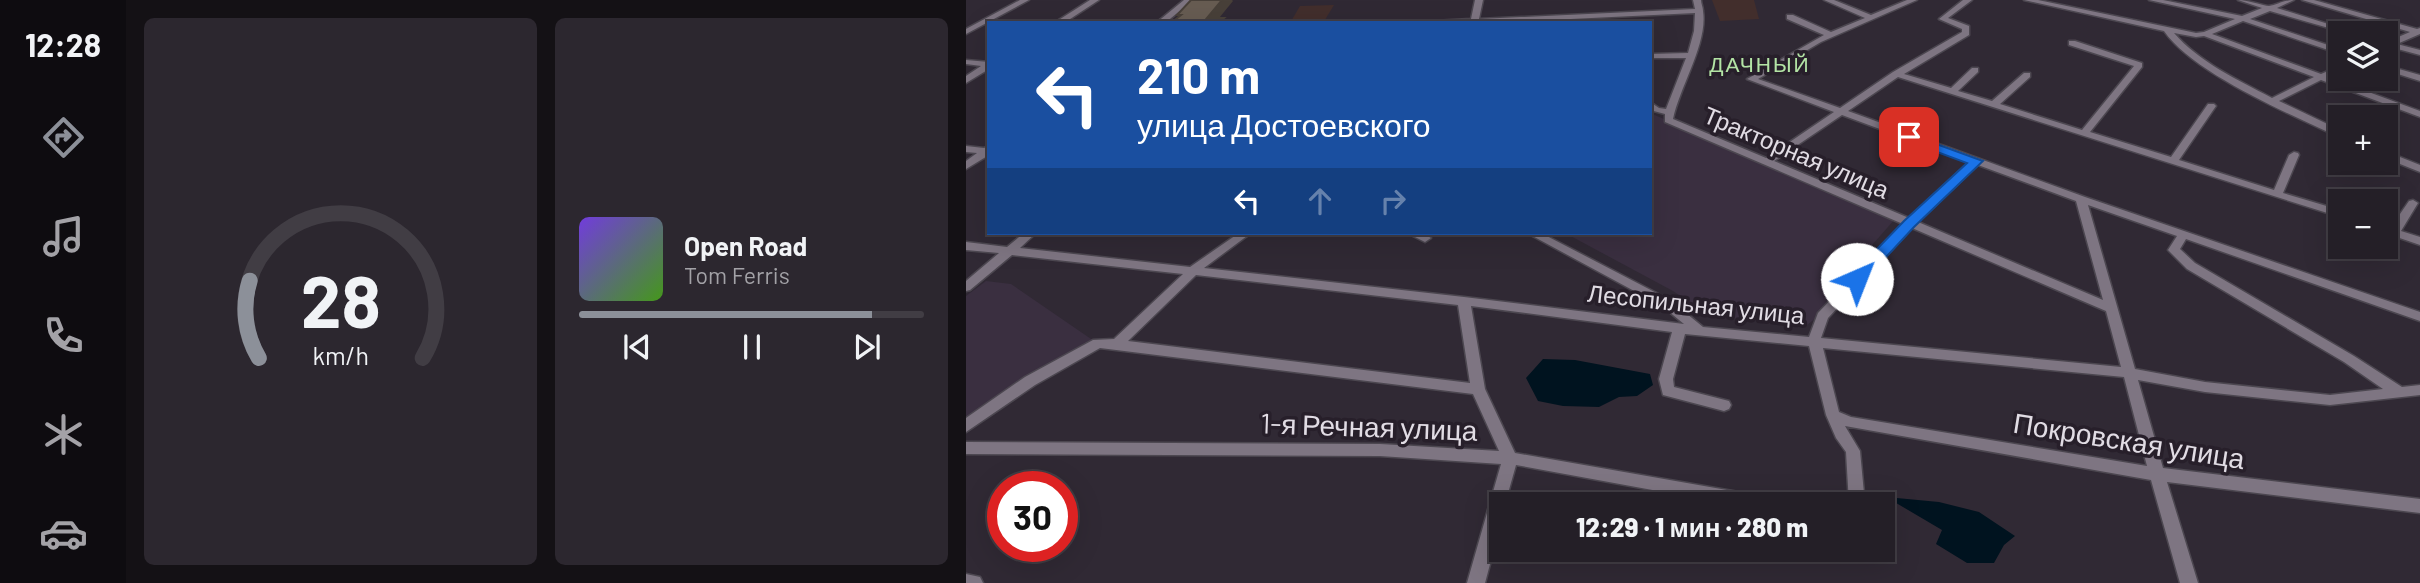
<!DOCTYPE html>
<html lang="ru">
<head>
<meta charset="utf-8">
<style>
	:root { --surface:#241f27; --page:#2c272f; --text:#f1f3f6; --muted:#a3a2a7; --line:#413d44; --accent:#8c9099 }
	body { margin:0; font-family:Barlow,sans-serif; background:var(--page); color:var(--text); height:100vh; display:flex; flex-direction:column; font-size:26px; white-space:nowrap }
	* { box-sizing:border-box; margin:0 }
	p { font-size:23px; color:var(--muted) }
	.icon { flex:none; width:38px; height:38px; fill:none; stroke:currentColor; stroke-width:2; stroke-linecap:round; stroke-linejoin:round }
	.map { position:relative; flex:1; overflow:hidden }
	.panel { display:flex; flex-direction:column; gap:18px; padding:18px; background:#141115; width:840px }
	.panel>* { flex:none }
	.banner { position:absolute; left:21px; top:21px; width:665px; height:214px; border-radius:0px; box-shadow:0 7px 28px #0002,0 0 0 2px var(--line); background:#1a4fa0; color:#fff; overflow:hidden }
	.buttons { position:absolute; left:1362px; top:21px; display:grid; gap:14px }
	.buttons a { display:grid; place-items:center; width:70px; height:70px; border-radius:0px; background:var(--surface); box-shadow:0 7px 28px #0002,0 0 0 2px var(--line); font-size:35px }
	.speed { position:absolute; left:21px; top:471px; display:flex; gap:14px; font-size:35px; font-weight:700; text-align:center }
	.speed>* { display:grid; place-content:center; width:91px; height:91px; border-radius:50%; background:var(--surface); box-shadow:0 7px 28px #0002,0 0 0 2px var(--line); line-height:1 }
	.speed .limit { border:10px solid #d22; background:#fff; color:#111 }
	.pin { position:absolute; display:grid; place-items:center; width:60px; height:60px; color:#fff; margin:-30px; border-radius:14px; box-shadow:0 4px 10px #0006 }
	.me { position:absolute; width:77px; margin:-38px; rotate:44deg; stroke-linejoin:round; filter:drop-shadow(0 0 5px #0008) }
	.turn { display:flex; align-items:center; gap:24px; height:147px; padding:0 35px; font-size:32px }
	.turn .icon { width:91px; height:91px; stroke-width:2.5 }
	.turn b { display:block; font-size:49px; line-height:60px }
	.lanes { display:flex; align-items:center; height:66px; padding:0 35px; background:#0003; justify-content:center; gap:35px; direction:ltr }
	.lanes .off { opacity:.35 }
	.panel .tile { flex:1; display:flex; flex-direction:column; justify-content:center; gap:10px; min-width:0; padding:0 24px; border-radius:10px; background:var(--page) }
	.panel .dial { align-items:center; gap:0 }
	.dial svg { height:182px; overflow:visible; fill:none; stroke:var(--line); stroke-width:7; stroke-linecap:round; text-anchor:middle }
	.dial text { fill:var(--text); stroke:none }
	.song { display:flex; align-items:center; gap:21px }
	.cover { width:84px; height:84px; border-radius:10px; background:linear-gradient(135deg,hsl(260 70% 55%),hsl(100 70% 35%)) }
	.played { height:7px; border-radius:4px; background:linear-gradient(90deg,var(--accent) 85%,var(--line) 85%) }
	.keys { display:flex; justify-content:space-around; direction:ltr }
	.panel .tiles { flex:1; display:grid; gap:18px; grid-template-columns:repeat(2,1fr) }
	.trip { position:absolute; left:523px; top:492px; width:406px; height:70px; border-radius:0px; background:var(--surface); box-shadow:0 7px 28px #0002,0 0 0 2px var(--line); font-weight:800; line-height:70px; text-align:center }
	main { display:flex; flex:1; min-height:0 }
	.tabs { display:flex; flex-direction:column; width:126px; justify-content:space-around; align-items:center; background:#0e0c10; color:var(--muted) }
	.tabs .icon { width:49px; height:49px }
	.tabs .selected { color:var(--accent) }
	.tabs b { font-size:32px; color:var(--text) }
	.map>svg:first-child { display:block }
	.built { fill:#3a2f40 }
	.education { fill:#422e2c }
	.water { fill:#00131f }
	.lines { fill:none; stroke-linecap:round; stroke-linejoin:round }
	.minor-casing { stroke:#4c4750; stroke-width:3 }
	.minor { fill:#7e7582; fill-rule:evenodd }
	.shaded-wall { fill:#484039 }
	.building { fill:#675c52; stroke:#484039; stroke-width:2 }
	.route { fill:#1a73e8; stroke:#114b97; stroke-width:2 }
	.labels { text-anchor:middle; stroke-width:7; stroke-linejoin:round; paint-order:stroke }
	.far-neighbourhood-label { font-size:21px; letter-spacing:2px; fill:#b3e4a5; stroke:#271f2a }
	.street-label { font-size:24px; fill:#e1dce4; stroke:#271f2a }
	.near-street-label { font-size:28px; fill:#e1dce4; stroke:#271f2a }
</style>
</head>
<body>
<main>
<nav class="tabs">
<b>12:28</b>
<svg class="icon selected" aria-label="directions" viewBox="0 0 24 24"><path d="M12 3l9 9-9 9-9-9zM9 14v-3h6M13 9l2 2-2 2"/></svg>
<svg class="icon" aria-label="music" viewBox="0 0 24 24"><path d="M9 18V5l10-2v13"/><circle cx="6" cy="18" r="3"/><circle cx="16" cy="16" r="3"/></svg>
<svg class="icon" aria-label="phone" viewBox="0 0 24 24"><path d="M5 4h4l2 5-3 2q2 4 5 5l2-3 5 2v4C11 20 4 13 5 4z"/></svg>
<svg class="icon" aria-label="climate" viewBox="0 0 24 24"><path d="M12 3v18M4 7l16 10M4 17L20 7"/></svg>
<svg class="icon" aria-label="car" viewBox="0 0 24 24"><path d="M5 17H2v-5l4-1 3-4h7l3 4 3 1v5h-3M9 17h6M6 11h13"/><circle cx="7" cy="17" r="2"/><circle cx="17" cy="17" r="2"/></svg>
</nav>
<section class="panel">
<div class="tiles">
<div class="tile dial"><svg viewBox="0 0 100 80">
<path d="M14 69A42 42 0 1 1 86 69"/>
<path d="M14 69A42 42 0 0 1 10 35" stroke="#8c9099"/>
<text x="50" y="56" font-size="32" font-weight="700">28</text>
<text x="50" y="72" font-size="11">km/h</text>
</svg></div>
<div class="tile">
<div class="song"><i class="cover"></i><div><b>Open Road</b><p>Tom Ferris</p></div></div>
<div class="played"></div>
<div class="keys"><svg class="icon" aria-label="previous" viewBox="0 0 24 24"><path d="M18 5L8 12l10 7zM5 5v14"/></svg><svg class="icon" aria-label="pause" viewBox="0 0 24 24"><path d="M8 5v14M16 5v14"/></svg><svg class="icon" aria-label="next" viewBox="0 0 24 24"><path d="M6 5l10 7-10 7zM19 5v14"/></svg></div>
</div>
</div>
</section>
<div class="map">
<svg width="1454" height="583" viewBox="0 0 1454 583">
	<rect width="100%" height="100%" fill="#302934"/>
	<g class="built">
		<path d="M684,113L929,219L892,261V266L851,317L841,325L746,317L707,291L599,233L594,237L586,233H684Z"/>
		<path d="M20,281L45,284L128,341L0,417V296Z"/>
	</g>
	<g class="education">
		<path d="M746,0H788L793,19L754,21Z"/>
		<path d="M368,5L357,23H324L334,6Z"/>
	</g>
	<g class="water">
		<path d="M577,359L609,360L684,374L687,385L671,396L653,397L633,407L597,406L572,401L560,378Z"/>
		<path d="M920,497L973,502L1013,512L1049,536L1038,545L1028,563H1001L970,544L976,530Z"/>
	</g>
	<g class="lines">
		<g class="minor-casing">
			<g id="minor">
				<path d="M54,0H63L0,34V29Z"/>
				<path d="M124,0H133L98,23H88Z"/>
				<path d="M218,0H227L199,23H190Z"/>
				<path d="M509,0H517L513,19L729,9L727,0H735C735,4 737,7 737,11C742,43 714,86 707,119L800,158L868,112L781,79L858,35L821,19V15H827L865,32L899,18L858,0H868L905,15L941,0H951L855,42L792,79L874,108L927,72L996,32V29L973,19L997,0H1006L982,18L1003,26V35L938,74L985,88L1006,68H1012V72L992,91L1026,101L1058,73H1064V77L1034,104L1116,130L1168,66L1103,45V41H1109L1176,63V67L1124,132L1205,157L1242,104H1248L1250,106L1213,160L1308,190L1323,155L1328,152L1332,153L1333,155L1317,193L1374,210V217L932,77L882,111L1119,197L1454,312V321L1220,239L1214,249L1229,263L1388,356L1436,387L1454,385V395L1364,405L1239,392L1172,380L1197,468L1454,499V513L1201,482L1232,583H1214L1185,480L879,426L894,451L899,504H883L880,452L870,438L860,415L843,346L719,334L707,379L708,387L763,401L765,405L763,409L758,411L697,395L693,379L706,332L505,306L519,389L549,453L801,497L807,499L809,504H763L550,465L539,504H536V519L519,583H501L535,464L414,456L0,454V442L414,444L533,451L507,394L134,348L69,385L0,432V418L59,377L127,340L148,339L217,274L46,255L4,290L0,291V281L33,253L0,250V242L41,247L58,233H70L54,248L224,267L273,233H285L238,268L498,297L718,324L696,306L561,233H575L704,300L737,327L843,337L852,313L937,224L699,122V114L684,110V102L693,108L700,109L720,58H684V54L722,53L728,31L729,13L524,23H464L468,21L505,19ZM876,115L1003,162L943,218L808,161ZM1012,165L1110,201L1137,300L952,222ZM1122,205L1211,236L1202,250L1221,269L1378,362L1417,389L1364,395L1239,382L1169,369ZM946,228L1140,311L1155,367L855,338L862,318ZM230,275L492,305L504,383L162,341ZM857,348L1158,377L1181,466L885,417L873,412Z"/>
				<path d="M1058,0H1072L1230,33L1238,32L1269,19L1183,0H1197L1276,16L1296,8L1272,0C1283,0 1297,6 1303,6C1311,5 1317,0 1328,0L1311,8L1391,33H1380L1304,11L1284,19L1374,49V54L1277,21L1246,34L1355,74L1374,66V71L1362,77L1454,111V117L1355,80L1313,101L1374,130V137L1371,136C1323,114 1227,73 1198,31ZM1208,33L1230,37L1238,36L1348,77L1306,98C1272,80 1233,62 1208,33Z"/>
				<path d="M1336,0H1348L1451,29L1454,28V34L1431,44L1454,50V55L1424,47L1419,48V41H1423L1444,32Z"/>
				<path d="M0,60L23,62V69L0,83V76L15,66L0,64Z"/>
				<path d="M1419,65L1454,75V81L1419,70Z"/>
				<path d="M0,146L18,148L23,146V155L0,169V161L11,153L0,152Z"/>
				<path d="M1419,151L1454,165V172L1419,158Z"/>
				<path d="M1447,200L1452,203L1435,231L1454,237V245L1419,233V226L1425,227L1443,201Z"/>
				<path d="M441,233H456L465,238L459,242Z"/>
				<path d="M0,574L14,577L17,583H0Z"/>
			</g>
		</g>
		<use href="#minor" class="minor"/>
	</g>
	<path class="shaded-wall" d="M256,0H266L267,1L249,23L241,18Z"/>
	<path class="building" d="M225,0H256L241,18H258L252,23H205L215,15H211Z"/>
	<path class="route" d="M943,134L1017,161L948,227L896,283H885L883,279L885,276L938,221L1001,163L939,140V135Z"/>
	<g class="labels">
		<g class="far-neighbourhood-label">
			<text x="794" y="72">ДАЧНЫЙ</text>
		</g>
		<g class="street-label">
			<text transform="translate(830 153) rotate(23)" y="8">Тракторная улица</text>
			<text transform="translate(730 305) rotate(6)" y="8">Лесопильная улица</text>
		</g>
		<g class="near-street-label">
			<text transform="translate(403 427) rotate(2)" y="10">1-я Речная улица</text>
			<text transform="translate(1163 441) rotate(9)" y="10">Покровская улица</text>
		</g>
	</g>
</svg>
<div class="buttons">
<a><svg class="icon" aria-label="layers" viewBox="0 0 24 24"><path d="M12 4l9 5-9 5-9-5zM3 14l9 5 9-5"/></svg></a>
<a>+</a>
<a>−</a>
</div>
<div class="speed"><div class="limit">30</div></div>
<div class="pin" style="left:943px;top:137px;background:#d93025"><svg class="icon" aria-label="arrive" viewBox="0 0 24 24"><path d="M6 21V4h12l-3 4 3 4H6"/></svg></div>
<svg class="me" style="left:891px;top:279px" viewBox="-20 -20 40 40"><circle r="19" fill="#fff"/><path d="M0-13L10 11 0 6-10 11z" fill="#1a73e8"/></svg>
<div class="trip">12:29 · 1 мин · 280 m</div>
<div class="banner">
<div class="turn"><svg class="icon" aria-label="left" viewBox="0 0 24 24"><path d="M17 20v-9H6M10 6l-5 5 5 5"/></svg><div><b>210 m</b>улица Достоевского</div></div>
<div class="lanes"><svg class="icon" aria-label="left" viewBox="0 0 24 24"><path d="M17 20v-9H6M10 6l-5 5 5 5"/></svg><svg class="icon off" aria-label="ahead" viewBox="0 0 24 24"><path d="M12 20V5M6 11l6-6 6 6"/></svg><svg class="icon off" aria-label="right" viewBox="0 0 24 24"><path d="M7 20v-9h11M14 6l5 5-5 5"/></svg></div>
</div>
</div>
</main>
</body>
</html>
